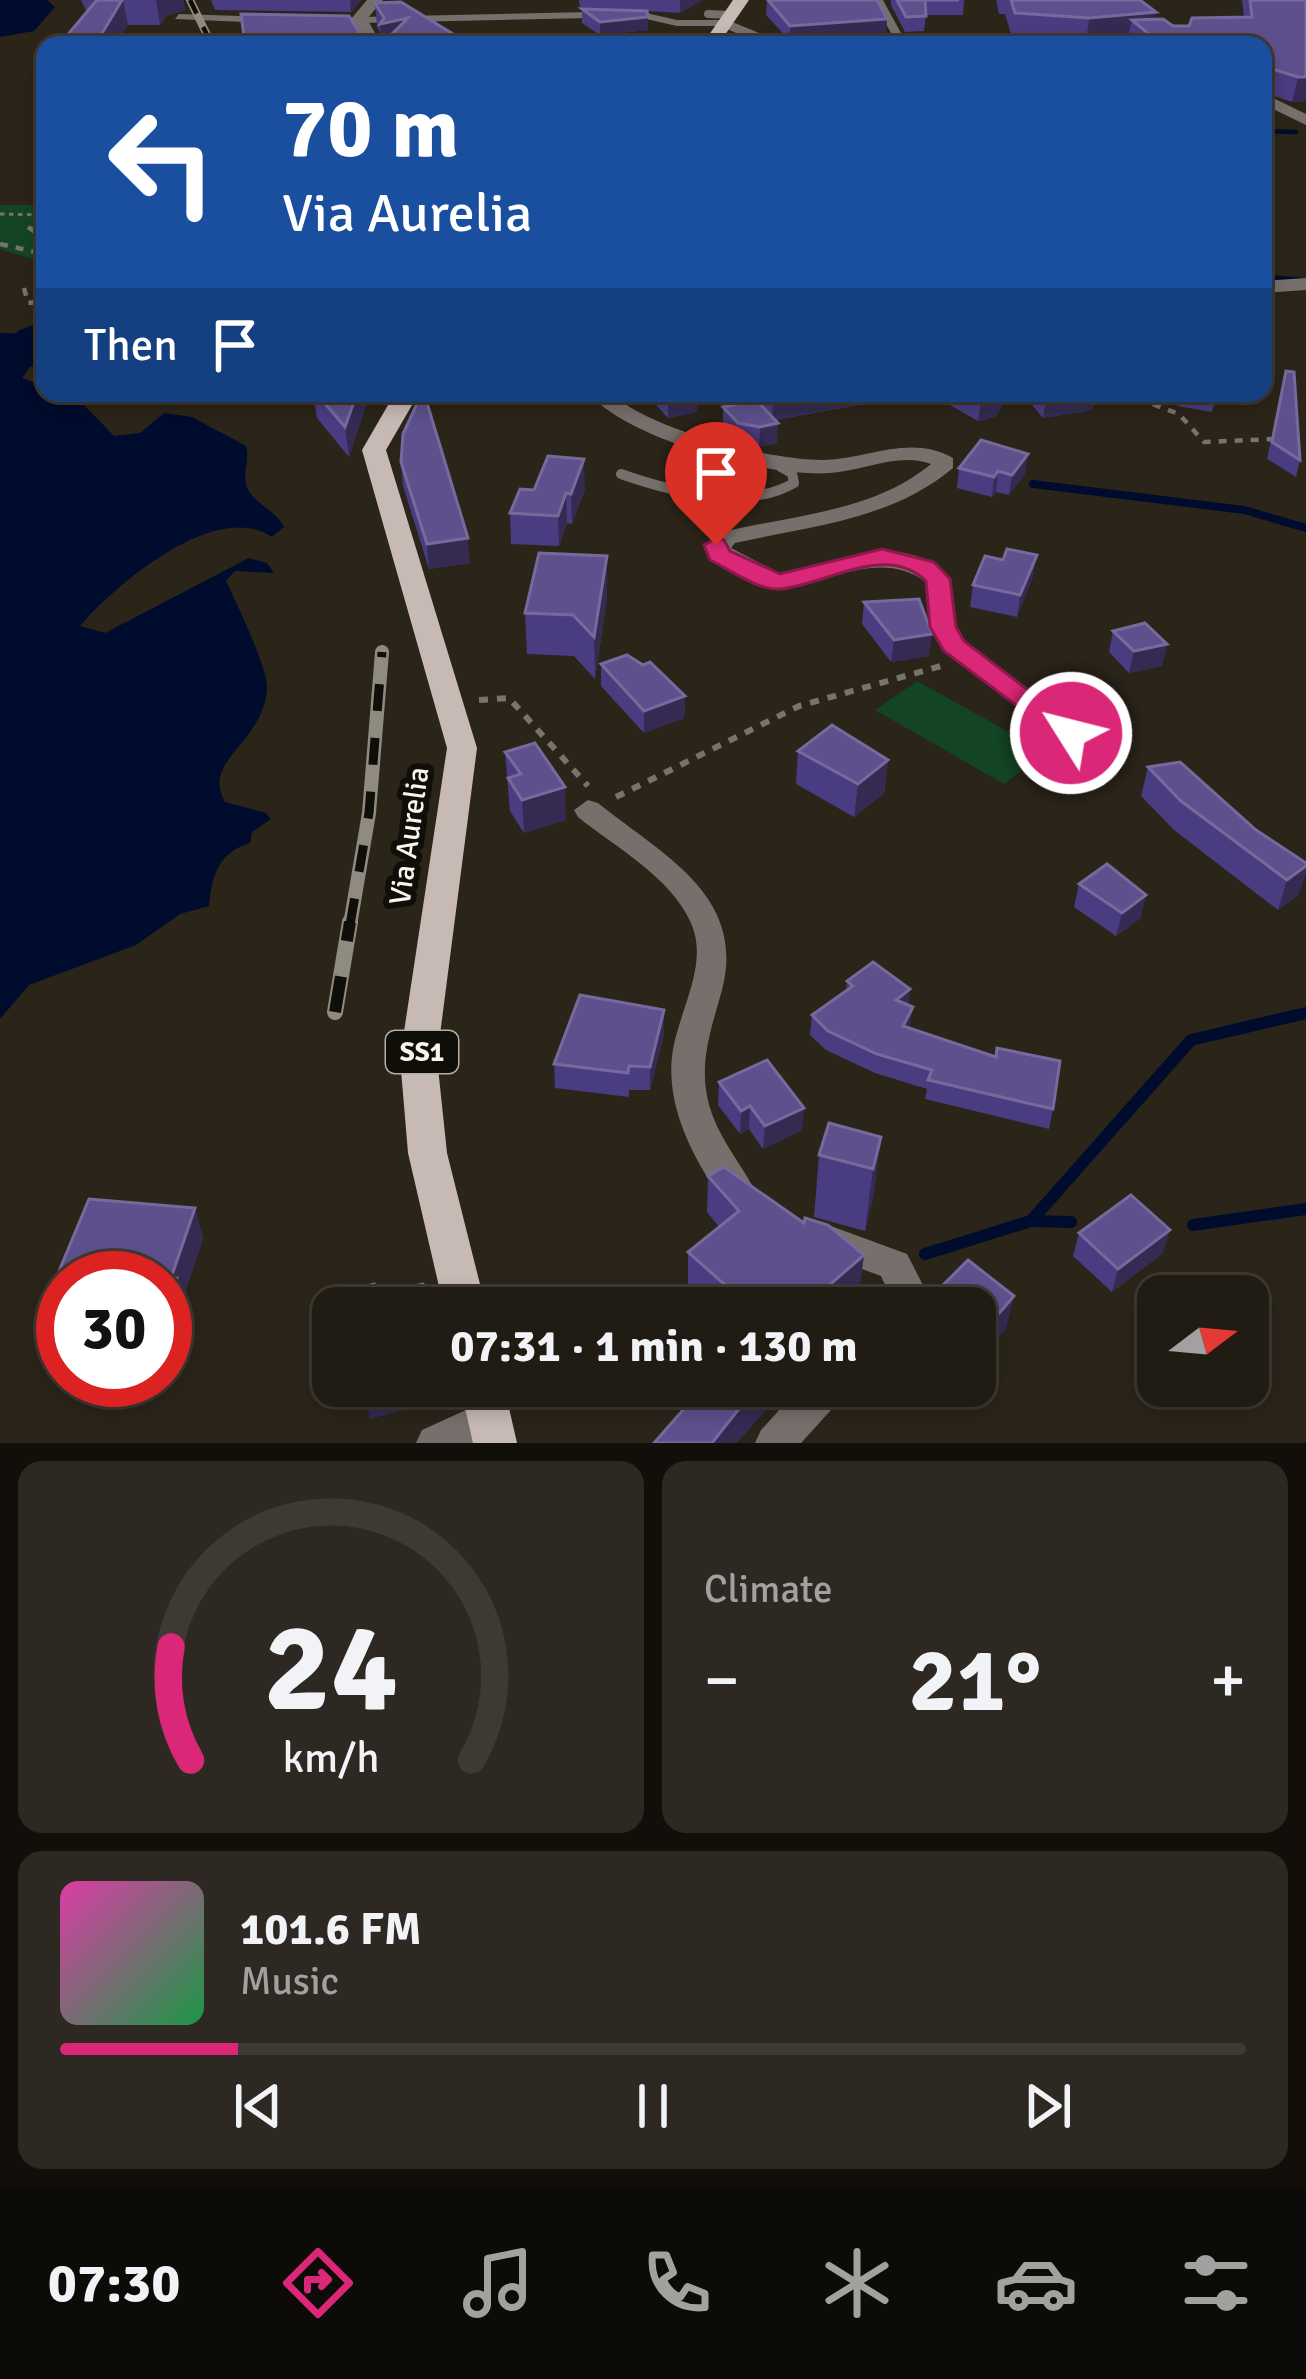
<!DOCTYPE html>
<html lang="en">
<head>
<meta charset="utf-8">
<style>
	:root { --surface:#201b13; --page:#2d2821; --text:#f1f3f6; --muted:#a2a1a0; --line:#3d3933; --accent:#db2777 }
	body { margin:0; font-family:Signika,sans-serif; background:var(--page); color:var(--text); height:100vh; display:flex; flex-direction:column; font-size:45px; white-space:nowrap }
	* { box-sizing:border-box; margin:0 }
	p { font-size:39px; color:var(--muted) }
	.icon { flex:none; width:66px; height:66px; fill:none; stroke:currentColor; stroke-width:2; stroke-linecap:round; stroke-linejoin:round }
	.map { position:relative; height:1443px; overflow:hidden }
	.sheet { display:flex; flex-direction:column; gap:18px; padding:18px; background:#120f0a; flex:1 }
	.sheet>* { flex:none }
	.guide { position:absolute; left:36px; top:36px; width:1236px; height:366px; border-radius:24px; box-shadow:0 6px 18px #0003,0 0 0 3px var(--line); background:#1a4fa0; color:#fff; overflow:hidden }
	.needle { width:78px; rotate:74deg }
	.fabs { position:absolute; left:1137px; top:1275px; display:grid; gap:24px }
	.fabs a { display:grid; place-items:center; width:132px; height:132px; border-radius:24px; background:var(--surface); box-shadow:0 6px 18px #0003,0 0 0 3px var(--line); font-size:60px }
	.speed { position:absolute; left:36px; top:1251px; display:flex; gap:24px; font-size:60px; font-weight:700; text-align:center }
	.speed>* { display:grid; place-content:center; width:156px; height:156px; border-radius:50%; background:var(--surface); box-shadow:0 6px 18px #0003,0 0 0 3px var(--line); line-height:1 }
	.speed .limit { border:18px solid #d22; background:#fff; color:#111 }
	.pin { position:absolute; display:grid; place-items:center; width:102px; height:102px; color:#fff; margin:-123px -51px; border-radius:50% 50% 50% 0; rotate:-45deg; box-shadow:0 0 12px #0007 }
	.pin .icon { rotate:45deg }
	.me { position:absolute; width:132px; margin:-66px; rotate:306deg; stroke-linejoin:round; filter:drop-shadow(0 0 9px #0008) }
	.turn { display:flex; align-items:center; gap:42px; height:252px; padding:0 48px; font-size:54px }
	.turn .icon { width:156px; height:156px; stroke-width:2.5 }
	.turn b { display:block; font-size:84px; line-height:102px }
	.then { display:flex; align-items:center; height:114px; padding:0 48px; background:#0003; gap:24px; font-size:45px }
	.big { font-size:90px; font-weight:700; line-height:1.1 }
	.sheet .widget { flex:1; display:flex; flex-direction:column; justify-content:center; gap:18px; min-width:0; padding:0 42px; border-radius:24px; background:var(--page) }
	.sheet .dial { align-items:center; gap:0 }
	.dial svg { height:312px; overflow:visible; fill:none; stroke:var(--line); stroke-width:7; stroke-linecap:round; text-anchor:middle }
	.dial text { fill:var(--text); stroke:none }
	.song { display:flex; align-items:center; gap:36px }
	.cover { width:144px; height:144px; border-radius:18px; background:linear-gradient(135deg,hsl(320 70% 55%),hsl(140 70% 35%)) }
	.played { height:12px; border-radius:6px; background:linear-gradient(90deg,var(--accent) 15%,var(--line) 15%) }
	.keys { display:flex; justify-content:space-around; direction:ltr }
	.heat { display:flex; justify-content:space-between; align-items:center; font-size:66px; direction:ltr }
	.sheet .tiles { flex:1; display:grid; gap:18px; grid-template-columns:1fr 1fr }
	.widget:last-child { grid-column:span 2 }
	.trip { position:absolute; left:312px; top:1287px; width:684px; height:120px; border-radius:24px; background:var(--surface); box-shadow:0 6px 18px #0003,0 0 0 3px var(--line); font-weight:700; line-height:120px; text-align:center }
	.tab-bar { display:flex; height:192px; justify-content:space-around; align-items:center; background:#0d0b08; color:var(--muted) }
	.tab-bar .icon { width:84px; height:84px }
	.tab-bar .active { color:var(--accent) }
	.tab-bar b { font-size:54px; color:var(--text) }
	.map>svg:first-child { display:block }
	.green { fill:#134524 }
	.water { fill:#000c2d }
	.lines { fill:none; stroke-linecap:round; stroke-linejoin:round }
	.stream-far2 { stroke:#000c2d; stroke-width:4.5 }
	.stream-far1 { stroke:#000c2d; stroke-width:8 }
	.stream { stroke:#000c2d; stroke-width:12 }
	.path-far2 { stroke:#79746b; stroke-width:3; stroke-dasharray:4.5 4.5; stroke-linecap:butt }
	.path-far1 { stroke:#79746b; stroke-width:4.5; stroke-dasharray:8 8; stroke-linecap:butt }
	.path { stroke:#79746b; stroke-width:6; stroke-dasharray:9 9; stroke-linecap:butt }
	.service-far1 { stroke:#766f6c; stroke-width:8 }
	.service { stroke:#766f6c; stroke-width:10 }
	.pedestrian { fill:#766f6c; fill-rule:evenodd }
	.minor { fill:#766f6c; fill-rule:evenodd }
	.tertiary { fill:#766f6c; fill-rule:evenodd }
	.primary { fill:#c7b9b4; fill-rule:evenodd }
	.rail-far2-casing { stroke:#8f8b81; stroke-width:8 }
	.rail-far1-casing { stroke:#8f8b81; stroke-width:14 }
	.rail-casing { stroke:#8f8b81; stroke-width:16 }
	.rail-far2 { stroke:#100e09; stroke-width:4.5; stroke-dasharray:15; stroke-linecap:butt }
	.rail-far1 { stroke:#100e09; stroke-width:9; stroke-dasharray:27; stroke-linecap:butt }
	.rail { stroke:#100e09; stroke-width:12; stroke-dasharray:36; stroke-linecap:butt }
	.wall { fill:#4a3c80 }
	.shaded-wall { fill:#352a52 }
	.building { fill:#5d508c; stroke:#756a9b; stroke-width:3 }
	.route { fill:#db2777; stroke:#8e194d; stroke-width:3 }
	.labels { text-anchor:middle; stroke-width:12; stroke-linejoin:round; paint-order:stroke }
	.shield { fill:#100e09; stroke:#b2b0a9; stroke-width:3 }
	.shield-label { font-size:27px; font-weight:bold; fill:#f8f5ed }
	.street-label { font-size:30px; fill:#f8f5ed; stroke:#100e09 }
</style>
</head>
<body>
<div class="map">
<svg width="1306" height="1443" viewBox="0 0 1306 1443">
	<rect width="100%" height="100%" fill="#2a2419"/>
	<g class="green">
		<path d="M0,205H45V263L0,249Z"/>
		<path d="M917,681L1045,752L1004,784L875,710Z"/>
	</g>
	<g class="water">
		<path d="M0,0H47L55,7L34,31L0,37Z"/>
		<path d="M0,333L45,334V364L30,367L22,378L45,387V393L81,402L114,436L140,433L164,413L192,417L246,446C250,459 243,472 246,484C251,504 275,508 284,527L272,537C216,499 116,584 80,626L105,633L249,558L267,563L274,573L235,571L226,581C236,602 268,668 267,688C264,744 201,759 225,802L266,813L271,819L252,832L250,843C218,853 212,875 209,906L180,914L136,945L29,985L0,1019Z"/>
	</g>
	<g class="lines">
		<path class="stream-far2" d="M1263,131L1296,132"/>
		<g class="stream-far1">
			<path d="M1263,278L1306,282"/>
			<path d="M21,334L45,325"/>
			<path d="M1033,484L1244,510L1306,528"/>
		</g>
		<g class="stream">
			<path d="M1031,1221L1071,1222"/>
			<path d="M1193,1225L1306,1209"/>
			<path d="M925,1254L1031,1221L1191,1040L1306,1013"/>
		</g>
		<g class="path-far2">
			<path d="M840,32L879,39"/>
			<path d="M910,41L945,43"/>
			<path d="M1064,45L1058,41L1065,40"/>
			<path d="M0,214L45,215"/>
			<path d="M29,230L45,219"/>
		</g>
		<g class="path-far1">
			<path d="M28,227L45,239"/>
			<path d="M0,244L45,254"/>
			<path d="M24,288L28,303L45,301"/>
			<path d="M1123,393L1179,414L1204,442L1275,439"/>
		</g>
		<g class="path">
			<path d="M479,700L509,698L588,786"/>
			<path d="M616,797L799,706L941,666"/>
		</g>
		<path class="service-far1" d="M708,14L731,15"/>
		<path class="service" d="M621,474C669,491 747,511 794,483L792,473L781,467"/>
		<g class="pedestrian">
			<path d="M637,11L677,20H725L730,23L725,26H677L637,17L360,23L355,20L360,17Z"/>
			<path d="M179,14L269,17L274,20L269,23L175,19Z"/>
			<path d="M964,36L979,45H966L958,39Z"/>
		</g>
		<g class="minor">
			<path d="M873,0H883L901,33H891Z"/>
			<path d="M725,19L781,42L783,45H764L720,26Z"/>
			<path d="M1263,93L1306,114V125L1263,104Z"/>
			<path d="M1306,278V290L1263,293V281Z"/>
			<path d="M589,393H611C647,429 772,461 824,460C868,459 910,434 953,458V468C891,520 811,526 735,543L731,548L781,574C838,568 902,525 950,579L956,627L964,641L1081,727L1085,733L1081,739H1061L945,651L930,627L926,582C880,548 828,584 777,589L704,550L719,533C790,515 872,513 931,464C899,452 863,471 830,473C771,478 626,439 589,393Z"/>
			<path d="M588,800L598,803C661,854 747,895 722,990C713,1023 701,1055 706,1090C712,1133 741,1161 759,1198L754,1209C731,1217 724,1203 712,1185C688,1147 667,1103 672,1056C677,1013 710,966 691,923C671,877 615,847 578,817L574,810Z"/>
			<path d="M823,1223L907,1254L925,1289L914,1308H874L886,1287L881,1276L810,1250L805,1239L810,1228Z"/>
			<path d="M801,1386H847L841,1399L801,1443H755L761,1430Z"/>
			<path d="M490,1399L504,1405L510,1418L504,1431L479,1443H416L422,1430Z"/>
		</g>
		<path class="tertiary" d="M367,0H383L367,19L382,45H366L351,19Z"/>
		<g class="primary">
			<path d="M733,0H749L718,45H702Z"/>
			<path d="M395,393H419L386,450L477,748L437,1058L447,1153L486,1308H444L408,1153L400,1058L447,748L362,450Z"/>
			<path d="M460,1386H504L517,1443H473Z"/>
		</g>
		<g class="rail-far2-casing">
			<path id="rail-far2" d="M190,0L212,45"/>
		</g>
		<g class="rail-far1-casing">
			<path id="rail-far1" d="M350,925L369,813L382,652"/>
		</g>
		<g class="rail-casing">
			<path id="rail" d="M335,1012L350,922"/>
		</g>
		<use href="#rail-far2" class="rail-far2"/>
		<use href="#rail-far1" class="rail-far1"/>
		<use href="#rail" class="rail"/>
	</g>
	<g class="wall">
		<path d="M81,0H183L185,10L166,16L160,25H128L87,12Z"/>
		<path d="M211,0H361L351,12L215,10Z"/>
		<path d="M579,0H702L680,13L647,11L648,30L600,35L582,23V9L628,10L580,8Z"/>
		<path d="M891,0H964L963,15H926L924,31L905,32L891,5Z"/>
		<path d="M996,0H1140L1155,19L1173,26H1189L1244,17L1242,0H1306V101L1292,102L1263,92V45H1130L1128,43V38L1086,43L1012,37L1005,14H999Z"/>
		<path d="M767,1L887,19L886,33L790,41L766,15Z"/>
		<path d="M375,3L471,45H230L229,37L361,35L381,44V34L377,27Z"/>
		<path d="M1282,388L1300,460L1296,477L1267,459Z"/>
		<path d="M313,393H378L365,408L349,457L317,418Z"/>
		<path d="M645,393H697V412L668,418Z"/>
		<path d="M752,393H925L775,420L777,443L759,447L737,442L723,427V407L765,410Z"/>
		<path d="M929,393H1012L995,417L978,421Z"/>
		<path d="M1022,393H1095L1092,410L1043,418Z"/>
		<path d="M1180,393H1217L1212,412L1177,406Z"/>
		<path d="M401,462L470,563L429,569L403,486Z"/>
		<path d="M959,468L1025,474L1009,495L996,492L992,497L957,488Z"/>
		<path d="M585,489L572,524L567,523L559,546L511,544L510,513L534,490Z"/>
		<path d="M1033,576L1017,617L970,607L973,585Z"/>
		<path d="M607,597L595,679L574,656L527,654L525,613Z"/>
		<path d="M864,602L929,656L891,662L862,624Z"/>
		<path d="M1113,631L1167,644L1162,666L1129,673L1109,652Z"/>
		<path d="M601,664L685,696L684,718L644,733L601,686Z"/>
		<path d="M798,751L888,760L884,793L854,817L796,784Z"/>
		<path d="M505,752L566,820L524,833L510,811Z"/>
		<path d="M1180,762L1299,894L1278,910L1174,830L1141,796L1148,767Z"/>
		<path d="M1079,884L1141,918L1116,936L1074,907Z"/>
		<path d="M847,981L910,989L908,1005L909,1028L1053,1109L1049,1129L925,1099L927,1089L875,1073L826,1050L810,1035L812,1015L846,990Z"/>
		<path d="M664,1034L650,1090H629V1097L555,1088L554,1064Z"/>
		<path d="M719,1082L802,1130L763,1149L749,1129L740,1134L718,1105Z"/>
		<path d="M881,1137L873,1198L865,1231L814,1217L819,1155Z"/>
		<path d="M708,1176L864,1255L859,1291L840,1308H709L688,1289V1252L719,1227L707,1212Z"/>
		<path d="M89,1199L195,1208L203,1239L183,1298L186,1309L165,1371V1278H63V1338L55,1337L44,1307Z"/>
		<path d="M1079,1233L1163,1253L1112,1292L1073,1256Z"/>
		<path d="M921,1386H958L948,1398Z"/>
	</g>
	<g class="shaded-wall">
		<path d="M98,0H123L128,25L116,45H95Z"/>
		<path d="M156,0H183L185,10L166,16L160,25Z"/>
		<path d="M350,0H361L351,12Z"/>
		<path d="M680,0H702L680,13Z"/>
		<path d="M1156,12L1152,36L1132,20L1128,38L1086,43L1089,18Z"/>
		<path d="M648,17V30L600,35V22Z"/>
		<path d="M408,18L382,45L380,24Z"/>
		<path d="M887,19L886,33L790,41V26Z"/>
		<path d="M381,37V45H349Z"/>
		<path d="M45,67V97L39,69Z"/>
		<path d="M1298,77H1306V101L1292,102Z"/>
		<path d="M357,393H378L365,408L349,457L345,427Z"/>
		<path d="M697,393V412L668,418V400Z"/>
		<path d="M816,393H925L772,420L773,400Z"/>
		<path d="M1001,393H1012L995,417L978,421L981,402Z"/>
		<path d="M1079,393H1095L1092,410L1043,418L1046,398Z"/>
		<path d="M778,423L777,443L759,447L760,427Z"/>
		<path d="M1028,454L1025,474L1009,495L1012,475Z"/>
		<path d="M584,459L585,489L572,524L571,494Z"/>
		<path d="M998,471L996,492L992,497L994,477Z"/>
		<path d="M566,493L567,523L559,546L558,516Z"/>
		<path d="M468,538L470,563L429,569L427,544Z"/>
		<path d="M1037,555L1033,576L1017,617L1020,595Z"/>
		<path d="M607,556V597L595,679L594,637Z"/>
		<path d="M932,634L929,656L891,662L894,640Z"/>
		<path d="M1167,644L1162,666L1129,673L1134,651Z"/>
		<path d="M685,696L684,718L644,733V711Z"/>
		<path d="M888,760L884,793L854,817L858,784Z"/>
		<path d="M565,787L566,820L524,833L522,800Z"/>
		<path d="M1306,866V873L1299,894L1278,910L1287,880Z"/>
		<path d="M1146,895L1141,918L1116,936L1122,913Z"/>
		<path d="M910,989L908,1009L896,1000Z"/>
		<path d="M913,1007L910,1026L900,1045L903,1026Z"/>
		<path d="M664,1010V1034L650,1090V1067Z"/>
		<path d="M750,1106L749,1129L740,1134L741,1111Z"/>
		<path d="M804,1108L802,1130L763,1149L765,1126Z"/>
		<path d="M881,1137L873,1198L865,1231L873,1169Z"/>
		<path d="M195,1208L203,1239L183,1298L186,1309L165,1371V1313L171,1278Z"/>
		<path d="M1170,1230L1163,1253L1112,1292L1118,1269Z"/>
		<path d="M864,1255L859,1291L840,1308H803Z"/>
		<path d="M1014,1296L1006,1329L975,1366V1341Z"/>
		<path d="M333,1358V1379L329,1380L324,1360Z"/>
		<path d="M416,1386H445L447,1399L370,1419L366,1399Z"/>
		<path d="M757,1386H788L737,1443H712Z"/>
		<path d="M950,1386H958L948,1398Z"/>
	</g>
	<g class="building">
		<path d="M97,0H122L95,45H59Z"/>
		<path d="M768,0H877L887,19L790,26Z"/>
		<path d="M897,0H959H925L926,16L906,17Z"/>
		<path d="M1011,0H1140L1156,12L1089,18L1015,13Z"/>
		<path d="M1250,0H1306V77H1298L1263,66V45H1162L1132,20L1163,19L1173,26H1189L1192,18L1252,17Z"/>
		<path d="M401,2L471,45H381L408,18L380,24L384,18L375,3Z"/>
		<path d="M582,9L647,11L648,17L600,22Z"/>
		<path d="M241,14L349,16L361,35L381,37L349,45H234L229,37L244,36Z"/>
		<path d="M1286,371L1294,372L1300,460L1272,442Z"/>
		<path d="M316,393H357L345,427Z"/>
		<path d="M422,393H424L468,538L427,544L401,462L403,434Z"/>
		<path d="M662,393H697L668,400Z"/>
		<path d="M768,393H816L773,400Z"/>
		<path d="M965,393H1001L998,398L981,402Z"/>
		<path d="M1042,393H1079L1046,398Z"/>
		<path d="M756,400L778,423L760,427L738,423L723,407Z"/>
		<path d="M981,440L1028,454L1012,475L998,471L994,477L959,468Z"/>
		<path d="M548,456L584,459L571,494L566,493L558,516L510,513L520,489L534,490Z"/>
		<path d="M1007,549L1037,555L1020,595L973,585L985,556L1003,560Z"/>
		<path d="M539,553L607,556L594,637L573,615L525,613Z"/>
		<path d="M919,599L932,634L894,640L864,602Z"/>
		<path d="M1145,623L1167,644L1134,651L1113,631Z"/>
		<path d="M627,655L643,665L650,662L685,696L644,711L601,664Z"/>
		<path d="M832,725L888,760L858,784L798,751Z"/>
		<path d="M535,743L565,787L522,800L508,778L521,774L505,752Z"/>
		<path d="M1180,762L1256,830L1306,863V866L1287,880L1181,801L1148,767Z"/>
		<path d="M1107,864L1146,895L1122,913L1079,884Z"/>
		<path d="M873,962L910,989L896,1000L913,1007L903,1026L996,1057L997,1048L1060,1061L1053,1109L928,1080L932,1070L877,1054L828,1031L812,1015L853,986L847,981Z"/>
		<path d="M580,995L664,1010L650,1067L629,1066L628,1073L554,1064Z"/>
		<path d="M767,1060L804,1108L765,1126L750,1106L741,1111L719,1082Z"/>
		<path d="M829,1123L881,1137L873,1169L819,1155Z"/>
		<path d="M724,1167L804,1223L805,1218L828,1225L864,1255L803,1308H751L688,1252L739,1211L708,1176Z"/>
		<path d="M1131,1195L1170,1230L1118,1269L1079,1233Z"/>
		<path d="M89,1199L195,1208L171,1278H177L165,1313V1278H63V1308L44,1307Z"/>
		<path d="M968,1260L1014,1296L975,1341V1308H920Z"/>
		<path d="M374,1284L376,1295L423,1284L428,1308H333V1358L324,1360L315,1299Z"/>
		<path d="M363,1386H416L366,1399Z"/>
		<path d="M704,1386H757L712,1443H654Z"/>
	</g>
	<path class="route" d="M716,538L724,540L730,551L780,574L882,549L934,562L950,579L956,627L964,641L1084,733L1080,739H1061L944,651L930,627L926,581C886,542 826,585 780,589C759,591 729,569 710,560L704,545Z"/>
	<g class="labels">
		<rect class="shield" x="386" y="1031" width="72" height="42" rx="9"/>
		<g class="shield-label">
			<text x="422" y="1061">SS1</text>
		</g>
		<g class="street-label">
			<text transform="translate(409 836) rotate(-82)" y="10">Via Aurelia</text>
		</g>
	</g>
</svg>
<div class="fabs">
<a><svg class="needle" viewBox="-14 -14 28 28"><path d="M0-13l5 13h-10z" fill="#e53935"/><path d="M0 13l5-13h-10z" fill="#a2a1a0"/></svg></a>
</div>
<div class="speed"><div class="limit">30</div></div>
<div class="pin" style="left:716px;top:545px;background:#d93025"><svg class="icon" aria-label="arrive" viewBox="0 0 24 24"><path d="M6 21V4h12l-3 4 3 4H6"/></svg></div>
<svg class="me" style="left:1071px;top:733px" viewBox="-20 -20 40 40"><circle r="17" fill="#db2777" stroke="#fff" stroke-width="3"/><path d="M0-11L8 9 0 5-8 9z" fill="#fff"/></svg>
<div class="trip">07:31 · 1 min · 130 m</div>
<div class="guide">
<div class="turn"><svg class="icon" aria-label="left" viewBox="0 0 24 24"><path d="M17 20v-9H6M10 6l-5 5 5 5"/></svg><div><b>70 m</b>Via Aurelia</div></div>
<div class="then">Then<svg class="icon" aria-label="arrive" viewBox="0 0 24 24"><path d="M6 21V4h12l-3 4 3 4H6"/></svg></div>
</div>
</div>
<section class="sheet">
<div class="tiles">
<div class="widget dial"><svg viewBox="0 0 100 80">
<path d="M14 69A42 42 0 1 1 86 69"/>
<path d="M14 69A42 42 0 0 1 9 40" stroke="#db2777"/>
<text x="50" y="56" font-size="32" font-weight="700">24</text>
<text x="50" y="72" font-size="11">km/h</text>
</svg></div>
<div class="widget"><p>Climate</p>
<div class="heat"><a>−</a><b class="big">21°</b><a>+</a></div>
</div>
<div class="widget">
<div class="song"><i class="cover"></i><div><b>101.6 FM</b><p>Music</p></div></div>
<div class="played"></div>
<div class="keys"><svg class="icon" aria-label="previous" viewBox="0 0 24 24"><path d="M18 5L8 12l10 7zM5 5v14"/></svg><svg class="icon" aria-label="pause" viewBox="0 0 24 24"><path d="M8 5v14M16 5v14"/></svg><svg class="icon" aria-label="next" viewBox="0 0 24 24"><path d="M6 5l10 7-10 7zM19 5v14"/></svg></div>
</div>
</div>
</section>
<nav class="tab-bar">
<b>07:30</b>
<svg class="icon active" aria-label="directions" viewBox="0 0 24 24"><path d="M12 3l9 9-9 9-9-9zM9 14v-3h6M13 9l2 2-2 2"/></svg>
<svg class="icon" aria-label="music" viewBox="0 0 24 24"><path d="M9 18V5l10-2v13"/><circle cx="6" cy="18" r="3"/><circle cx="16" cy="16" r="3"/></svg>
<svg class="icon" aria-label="phone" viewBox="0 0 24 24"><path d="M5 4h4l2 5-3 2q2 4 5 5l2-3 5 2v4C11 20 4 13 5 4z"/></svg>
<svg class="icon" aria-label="climate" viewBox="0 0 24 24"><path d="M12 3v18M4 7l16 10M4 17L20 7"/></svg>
<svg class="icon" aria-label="car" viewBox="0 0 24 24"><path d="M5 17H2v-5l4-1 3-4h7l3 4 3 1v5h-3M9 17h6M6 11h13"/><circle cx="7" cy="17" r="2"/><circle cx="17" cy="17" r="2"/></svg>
<svg class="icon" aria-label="filters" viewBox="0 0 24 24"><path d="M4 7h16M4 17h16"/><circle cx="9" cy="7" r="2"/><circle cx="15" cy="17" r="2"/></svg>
</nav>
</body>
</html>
